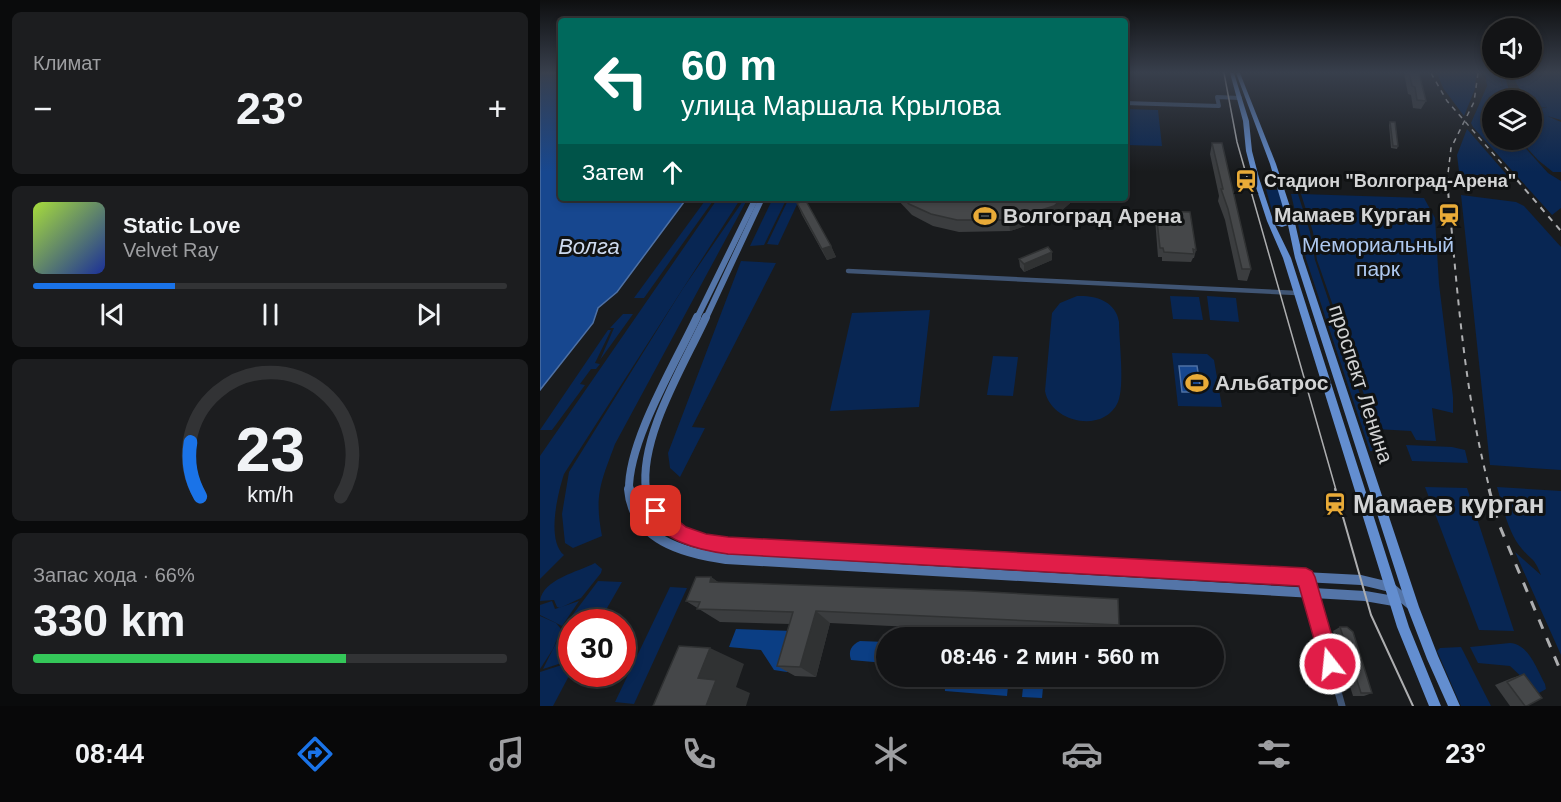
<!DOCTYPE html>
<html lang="ru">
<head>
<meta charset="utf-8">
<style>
	:root { --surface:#131416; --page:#1c1d1f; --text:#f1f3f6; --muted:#9d9ea1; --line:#323335; --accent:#1a73e8 }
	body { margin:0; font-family:Helvetica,sans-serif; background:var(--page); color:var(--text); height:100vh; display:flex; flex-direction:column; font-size:22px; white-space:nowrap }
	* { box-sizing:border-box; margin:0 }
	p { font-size:20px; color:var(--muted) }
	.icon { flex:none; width:33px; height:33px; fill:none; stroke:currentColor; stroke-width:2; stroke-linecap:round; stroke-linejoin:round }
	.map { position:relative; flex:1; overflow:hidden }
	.drawer { display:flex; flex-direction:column; gap:12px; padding:12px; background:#0a0b0c; width:540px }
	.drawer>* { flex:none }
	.top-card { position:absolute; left:18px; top:18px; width:570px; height:183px; border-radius:6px; box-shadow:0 3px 9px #0003,0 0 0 2px var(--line); background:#00695c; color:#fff; overflow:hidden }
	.buttons { position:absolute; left:942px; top:18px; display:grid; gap:12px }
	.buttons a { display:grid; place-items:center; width:60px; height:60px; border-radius:50%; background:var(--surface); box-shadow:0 3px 9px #0003,0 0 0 2px var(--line); font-size:30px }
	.speed { position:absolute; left:18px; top:609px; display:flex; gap:12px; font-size:30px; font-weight:700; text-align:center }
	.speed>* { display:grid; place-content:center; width:78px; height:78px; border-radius:50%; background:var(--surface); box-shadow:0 3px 9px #0003,0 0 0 2px var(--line); line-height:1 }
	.speed .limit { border:9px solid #d22; background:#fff; color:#111 }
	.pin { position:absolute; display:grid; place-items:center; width:51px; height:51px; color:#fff; margin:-26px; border-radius:12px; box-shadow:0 3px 9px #0006 }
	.me { position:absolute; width:66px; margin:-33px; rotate:344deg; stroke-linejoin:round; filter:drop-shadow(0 0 4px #0008) }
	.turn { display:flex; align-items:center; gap:21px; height:126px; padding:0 24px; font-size:27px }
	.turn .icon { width:78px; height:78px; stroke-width:2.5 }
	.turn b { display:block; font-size:42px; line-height:51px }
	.then { display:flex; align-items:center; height:57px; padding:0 24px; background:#0003; gap:12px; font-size:22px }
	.big { font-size:45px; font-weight:600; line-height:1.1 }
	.drawer .widget { flex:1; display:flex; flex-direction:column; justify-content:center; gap:9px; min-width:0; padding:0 21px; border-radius:9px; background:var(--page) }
	.drawer .dial { align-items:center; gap:0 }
	.dial svg { height:156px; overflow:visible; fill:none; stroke:var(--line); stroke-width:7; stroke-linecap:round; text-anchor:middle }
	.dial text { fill:var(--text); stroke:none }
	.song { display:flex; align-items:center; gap:18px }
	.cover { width:72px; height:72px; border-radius:9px; background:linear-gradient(135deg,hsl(80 70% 55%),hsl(230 70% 35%)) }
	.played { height:6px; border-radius:3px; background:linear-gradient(90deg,var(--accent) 30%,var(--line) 30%) }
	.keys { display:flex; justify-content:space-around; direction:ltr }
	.heat { display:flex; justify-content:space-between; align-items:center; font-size:33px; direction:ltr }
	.charge { height:9px; border-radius:4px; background:linear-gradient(90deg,#34c759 66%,var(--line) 0) }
	.trip { position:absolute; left:336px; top:627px; width:348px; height:60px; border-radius:30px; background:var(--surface); box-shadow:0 3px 9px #0003,0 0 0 2px var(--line); font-weight:600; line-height:60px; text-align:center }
	.dock { display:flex; height:96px; justify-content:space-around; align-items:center; background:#080809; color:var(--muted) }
	.dock .icon { width:42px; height:42px }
	.dock .selected { color:var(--accent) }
	.dock b { font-size:27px; color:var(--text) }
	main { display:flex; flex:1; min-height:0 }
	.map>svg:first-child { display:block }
	.green { fill:#082653 }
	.forest { fill:#0b3e84 }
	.water { fill:#17478f; stroke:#4f71a4; stroke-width:1.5 }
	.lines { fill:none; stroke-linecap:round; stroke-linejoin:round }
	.minor-far2 { stroke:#405574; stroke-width:4 }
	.minor-far1 { stroke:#405574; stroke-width:4.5 }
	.minor { stroke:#405574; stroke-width:7 }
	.secondary-far2 { stroke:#5475a8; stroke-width:6 }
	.secondary-far1 { stroke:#5475a8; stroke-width:8 }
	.secondary { stroke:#5475a8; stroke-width:10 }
	.primary { fill:#638ed0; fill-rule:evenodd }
	.tram-far1 { stroke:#adaeb0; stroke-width:1.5 }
	.tram { stroke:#adaeb0; stroke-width:2 }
	.rail-far2 { stroke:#adaeb0; stroke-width:1.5; stroke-dasharray:5 5; stroke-linecap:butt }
	.rail-far1 { stroke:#adaeb0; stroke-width:2; stroke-dasharray:6 6; stroke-linecap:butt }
	.rail { stroke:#adaeb0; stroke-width:3; stroke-dasharray:10 10; stroke-linecap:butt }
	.wall { fill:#3b3d3f }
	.shaded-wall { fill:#303233 }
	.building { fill:#454749; stroke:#303233; stroke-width:1.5 }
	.route { fill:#e11d48; stroke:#92132f; stroke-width:1.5 }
	.labels { text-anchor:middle; stroke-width:6; stroke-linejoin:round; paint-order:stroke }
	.far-poi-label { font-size:18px; font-weight:bold; fill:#d3d4d5; stroke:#101213; text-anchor:start }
	.poi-label { font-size:21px; font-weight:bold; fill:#d3d4d5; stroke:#101213; text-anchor:start }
	.park-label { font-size:21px; fill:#aec9f1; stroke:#101213 }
	.street-label { font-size:21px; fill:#d3d4d5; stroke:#101213 }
	.water-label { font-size:22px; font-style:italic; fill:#cedbf0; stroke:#101213 }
	.near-poi-label { font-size:26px; font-weight:bold; fill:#d3d4d5; stroke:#101213; text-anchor:start }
</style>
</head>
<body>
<main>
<section class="drawer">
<div class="widget"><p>Климат</p>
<div class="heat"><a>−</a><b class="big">23°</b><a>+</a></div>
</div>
<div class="widget">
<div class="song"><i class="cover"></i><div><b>Static Love</b><p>Velvet Ray</p></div></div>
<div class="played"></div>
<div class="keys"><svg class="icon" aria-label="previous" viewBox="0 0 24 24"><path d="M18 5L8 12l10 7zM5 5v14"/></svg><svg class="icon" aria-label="pause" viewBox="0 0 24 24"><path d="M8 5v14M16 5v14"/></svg><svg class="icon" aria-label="next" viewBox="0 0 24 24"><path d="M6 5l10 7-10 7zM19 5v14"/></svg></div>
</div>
<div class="widget dial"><svg viewBox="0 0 100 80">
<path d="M14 69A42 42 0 1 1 86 69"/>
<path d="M14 69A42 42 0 0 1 9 41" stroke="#1a73e8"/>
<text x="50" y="56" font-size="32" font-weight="700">23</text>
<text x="50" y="72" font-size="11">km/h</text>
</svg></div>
<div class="widget"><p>Запас хода · 66%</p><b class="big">330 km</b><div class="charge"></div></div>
</section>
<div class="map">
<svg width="1021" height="706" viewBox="0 0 1021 706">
	<rect width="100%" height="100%" fill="#191b1d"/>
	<g class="green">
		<path d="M897,73H936L935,89L924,116L903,88Z"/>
		<path d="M945,73H958L964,89L959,73H964L970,94L966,91L970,100H952V140H978L1008,173L1021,181V208L1012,215L976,175H978L975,174L933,127L931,123L947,86Z"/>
		<path d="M972,73H1021V120L1007,116L1021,122V172H1013L998,160L980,140H992V111L1007,107L999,108C985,95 979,92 972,73Z"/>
		<path d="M585,109L618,110L622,146L585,145Z"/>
		<path d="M927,129L967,175H925L919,171L917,155Z"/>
		<path d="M726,189L738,190L748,217L744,221L734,218Z"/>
		<path d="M751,194H758L770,232L775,260L839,451H830L766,259Z"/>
		<path d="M761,194L884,198L895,218L899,284L913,397V413L892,408L896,441L876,440L871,431L836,429L777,260L773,232Z"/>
		<path d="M921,195L976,202L984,206L1021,247V470L950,465Z"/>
		<path d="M167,198H175L104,298H94Z"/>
		<path d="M178,198H201L24,474C18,493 6,540 24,555L0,579V456Z"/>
		<path d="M205,198H208L75,444C61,482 54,495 62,536L33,548L25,543L22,514L29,472L142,290Z"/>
		<path d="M233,198H247L224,245L210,246Z"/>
		<path d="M249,198H260L238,245L227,244Z"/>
		<path d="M201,261L236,263L152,427L165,428L140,477L130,468L128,453Z"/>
		<path d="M537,296C555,295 576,301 579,322C579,342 585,385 578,402C564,434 511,423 505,391L512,313L520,303Z"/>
		<path d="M630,296L659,297L663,320L633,319Z"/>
		<path d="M667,296L696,298L699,322L670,320Z"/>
		<path d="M390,310L379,407L290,411L312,313Z"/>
		<path d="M83,314H93L60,360L74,328H70Z"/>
		<path d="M68,330H71L55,363L60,364L56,369H51L40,384L45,385L12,430H0Z"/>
		<path d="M632,353L667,354L674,360L682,407L638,406Z"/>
		<path d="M453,356L478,357L473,396L447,395Z"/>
		<path d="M866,445L912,447L925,450L928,463L872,461Z"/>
		<path d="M885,487L927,488L974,631L939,630Z"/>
		<path d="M957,487L1021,491V655L975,552L1001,575C994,557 992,561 982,549C968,533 963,507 957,487Z"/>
		<path d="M55,563L62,569L61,573L41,598L20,608L17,607L14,600L0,601C3,579 38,572 55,563Z"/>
		<path d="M58,581L82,582L59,622H32L31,660L3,669L25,625Z"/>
		<path d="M130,587L147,588L94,704L75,702Z"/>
		<path d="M12,601L15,609L39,601L22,626L0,615V605Z"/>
		<path d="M0,616L16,623L21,629L13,649L0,669Z"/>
		<path d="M970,643C989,644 997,670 1005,684L1006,689L999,693L970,666L938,663L930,647Z"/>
		<path d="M921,647L951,706H921L897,651L900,648Z"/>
		<path d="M31,662V672L13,706H0V672Z"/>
	</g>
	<g class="forest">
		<path d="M196,629L254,631L250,669L247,672L234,670L221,650L189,647Z"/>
		<path d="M320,641L346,642V669L345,663L311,660C308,651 311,645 320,641Z"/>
		<path d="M404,677H469L467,696L405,691Z"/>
		<path d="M484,677H504L502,698L482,697Z"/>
	</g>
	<g class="water">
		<path d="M0,73H21V198H147L77,292L58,308L53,323L0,390Z"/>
		<path d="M639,366H657L661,392H642Z"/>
	</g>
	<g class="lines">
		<path class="minor-far2" d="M585,103L679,106L677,97L700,98"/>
		<path class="minor-far1" d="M308,271L757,293"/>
		<path class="minor" d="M766,577L802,706"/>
		<g class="secondary-far2">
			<path d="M157,318L216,198"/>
			<path d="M166,318L222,198"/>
		</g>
		<g class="secondary-far1">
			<path d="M89,490C88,441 136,362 157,317"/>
			<path d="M106,490C99,437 144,365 166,317"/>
		</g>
		<g class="secondary">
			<path d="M89,489C93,540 144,553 186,559L825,596L854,601"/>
			<path d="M106,489C116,536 167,543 207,548L821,580L850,587L870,604"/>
		</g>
		<path class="primary" d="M690,73H694L709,121L712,151L719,178L733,220L742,223L747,221L730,164L696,73H700L736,164L754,219L756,221L755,223L763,258L879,607L898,656L920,706H908L887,659L867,607L755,258L748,225L742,227L735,225L751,258L869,627L901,706H889L857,627L743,258L727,221L713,178L706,151L703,121Z"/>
		<path class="tram-far1" d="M684,73L697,142L796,490"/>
		<path class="tram" d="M795,489L831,615L873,706"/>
		<g class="rail-far2">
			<path d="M891,73L907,101L978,182"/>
			<path d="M907,182L911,148L934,102L938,73"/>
		</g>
		<g class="rail-far1">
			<path d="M907,180C917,283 923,390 950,490"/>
			<path d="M977,180L1021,231"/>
		</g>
		<path class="rail" d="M949,489L958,522L1021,672"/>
	</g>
	<g class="wall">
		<path d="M864,73H879L886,101L881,109L873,108L871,95L868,94Z"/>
		<path d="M850,122L858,146L857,149L851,148L849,125Z"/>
		<path d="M672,143L711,269L707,281L698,280L685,220L678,201L679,196L670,154Z"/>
		<path d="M356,198H536L514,217L470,231L419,232L393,226L372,215Z"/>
		<path d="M257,203L291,246L296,257L287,260L262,215Z"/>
		<path d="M616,211L656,250L654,258H653L651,262L622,261V257H618L615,219Z"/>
		<path d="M479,259L512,260L484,272L480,267Z"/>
		<path d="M171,577L179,583L579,625L574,637L290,623L276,677L255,676L237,666L250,624L180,622L146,601Z"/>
		<path d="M800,627L832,693L824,696H813L793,631Z"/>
		<path d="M984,674L987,706H970L955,685L972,678Z"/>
	</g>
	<g class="shaded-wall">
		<path d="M523,198H536L514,217L470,231L469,220Z"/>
		<path d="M291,246L296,257L287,260L282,249Z"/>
		<path d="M512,252V260L484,272V264Z"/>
		<path d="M171,577L191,591L170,582Z"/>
		<path d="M276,611L290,623L276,677L260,667Z"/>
		<path d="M170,648L204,664L196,687L210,693L206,706H166L158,678Z"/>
	</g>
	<g class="building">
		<path d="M869,73H879L886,101L877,100L875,87L872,86Z"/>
		<path d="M850,122H855L858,146H853Z"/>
		<path d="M672,143H682L711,269H702L688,209L681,189H683Z"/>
		<path d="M363,198H523L514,206L469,220H417L391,214L369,204Z"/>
		<path d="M266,201L291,246L282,249L257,203Z"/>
		<path d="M616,211L650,212L656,250L653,249L654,254L624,252L623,248H620Z"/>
		<path d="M508,247L512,252L484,264L479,259Z"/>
		<path d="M156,577H171L170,582L431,591L578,599L579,625L276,611L260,667L237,666L253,612L157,609L160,602L146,601Z"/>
		<path d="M800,627H807L813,632L832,693H821Z"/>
		<path d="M139,646L170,648L158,678L176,680L166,706H113Z"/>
		<path d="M984,674L1002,698L987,706H985L967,682Z"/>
	</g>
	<linearGradient id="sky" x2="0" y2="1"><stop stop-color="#0e0f10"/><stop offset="0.42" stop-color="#383f4c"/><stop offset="1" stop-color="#383f4c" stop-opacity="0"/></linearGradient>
	<rect width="1021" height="172" fill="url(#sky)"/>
	<path class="route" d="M116,503L146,527L166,534L188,537L766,568L772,571L775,577L800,664L797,671L790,674L783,671L759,586L188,554C158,550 120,541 107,511L110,506Z"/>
	<defs>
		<g id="station-bare" transform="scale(1.8)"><path d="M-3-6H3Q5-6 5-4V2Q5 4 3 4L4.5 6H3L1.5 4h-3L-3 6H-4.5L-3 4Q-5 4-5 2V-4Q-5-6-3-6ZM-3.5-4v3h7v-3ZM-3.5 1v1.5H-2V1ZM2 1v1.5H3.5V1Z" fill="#e9ab38" stroke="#101213" stroke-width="2.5" paint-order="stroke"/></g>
		<g id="stadium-bare" transform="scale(1.8)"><path d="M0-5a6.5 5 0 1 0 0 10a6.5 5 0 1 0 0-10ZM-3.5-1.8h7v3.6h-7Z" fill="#e9ab38" stroke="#101213" stroke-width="2.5" paint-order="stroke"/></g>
	</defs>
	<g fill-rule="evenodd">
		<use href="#station-bare" x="706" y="181"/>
		<use href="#station-bare" x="909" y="215"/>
		<use href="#stadium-bare" x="445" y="216"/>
		<use href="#stadium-bare" x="657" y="383"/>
		<use href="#station-bare" x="795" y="504"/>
	</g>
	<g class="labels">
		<g class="far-poi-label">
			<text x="724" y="187">Стадион "Волгоград-Арена"</text>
		</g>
		<g class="poi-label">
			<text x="891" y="222" text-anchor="end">Мамаев Курган</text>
			<text x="463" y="223">Волгоград Арена</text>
			<text x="675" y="390">Альбатрос</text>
		</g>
		<g class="park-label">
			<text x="838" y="252">Мемориальный<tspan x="838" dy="24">парк</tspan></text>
		</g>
		<g class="street-label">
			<text transform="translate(821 384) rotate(72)" y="7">проспект Ленина</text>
		</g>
		<g class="water-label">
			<text x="49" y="254">Волга</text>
		</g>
		<g class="near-poi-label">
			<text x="813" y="513">Мамаев курган</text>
		</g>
	</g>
</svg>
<div class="buttons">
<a><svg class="icon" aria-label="sound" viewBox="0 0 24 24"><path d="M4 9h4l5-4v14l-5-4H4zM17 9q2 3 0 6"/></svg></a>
<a><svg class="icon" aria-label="layers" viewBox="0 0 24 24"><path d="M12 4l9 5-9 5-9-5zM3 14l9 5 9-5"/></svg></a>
</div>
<div class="speed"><div class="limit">30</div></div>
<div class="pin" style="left:116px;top:511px;background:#d93025"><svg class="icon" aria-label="arrive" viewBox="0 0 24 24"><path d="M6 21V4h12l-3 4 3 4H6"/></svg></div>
<svg class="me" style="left:790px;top:664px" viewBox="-20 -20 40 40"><circle r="17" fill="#e11d48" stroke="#fff" stroke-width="3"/><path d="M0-11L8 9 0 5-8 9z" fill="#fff"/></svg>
<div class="trip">08:46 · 2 мин · 560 m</div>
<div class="top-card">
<div class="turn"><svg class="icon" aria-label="left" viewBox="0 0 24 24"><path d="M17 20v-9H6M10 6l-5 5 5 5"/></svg><div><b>60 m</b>улица Маршала Крылова</div></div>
<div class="then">Затем<svg class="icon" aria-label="ahead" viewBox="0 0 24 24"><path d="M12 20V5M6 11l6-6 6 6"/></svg></div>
</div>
</div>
</main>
<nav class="dock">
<b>08:44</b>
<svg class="icon selected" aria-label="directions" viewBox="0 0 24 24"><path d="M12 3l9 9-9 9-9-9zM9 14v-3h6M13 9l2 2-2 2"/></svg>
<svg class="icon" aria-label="music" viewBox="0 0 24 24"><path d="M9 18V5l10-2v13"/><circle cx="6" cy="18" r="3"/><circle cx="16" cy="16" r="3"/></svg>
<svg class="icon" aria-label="phone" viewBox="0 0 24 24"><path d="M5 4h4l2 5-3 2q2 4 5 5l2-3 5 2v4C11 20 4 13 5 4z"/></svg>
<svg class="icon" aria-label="climate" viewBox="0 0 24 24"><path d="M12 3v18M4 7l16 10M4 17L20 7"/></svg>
<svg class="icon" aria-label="car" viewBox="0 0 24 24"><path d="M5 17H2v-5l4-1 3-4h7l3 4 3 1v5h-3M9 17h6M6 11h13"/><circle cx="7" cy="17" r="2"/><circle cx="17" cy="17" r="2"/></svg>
<svg class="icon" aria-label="filters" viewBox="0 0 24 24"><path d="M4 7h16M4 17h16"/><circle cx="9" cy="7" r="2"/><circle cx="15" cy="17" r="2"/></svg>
<b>23°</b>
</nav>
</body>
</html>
